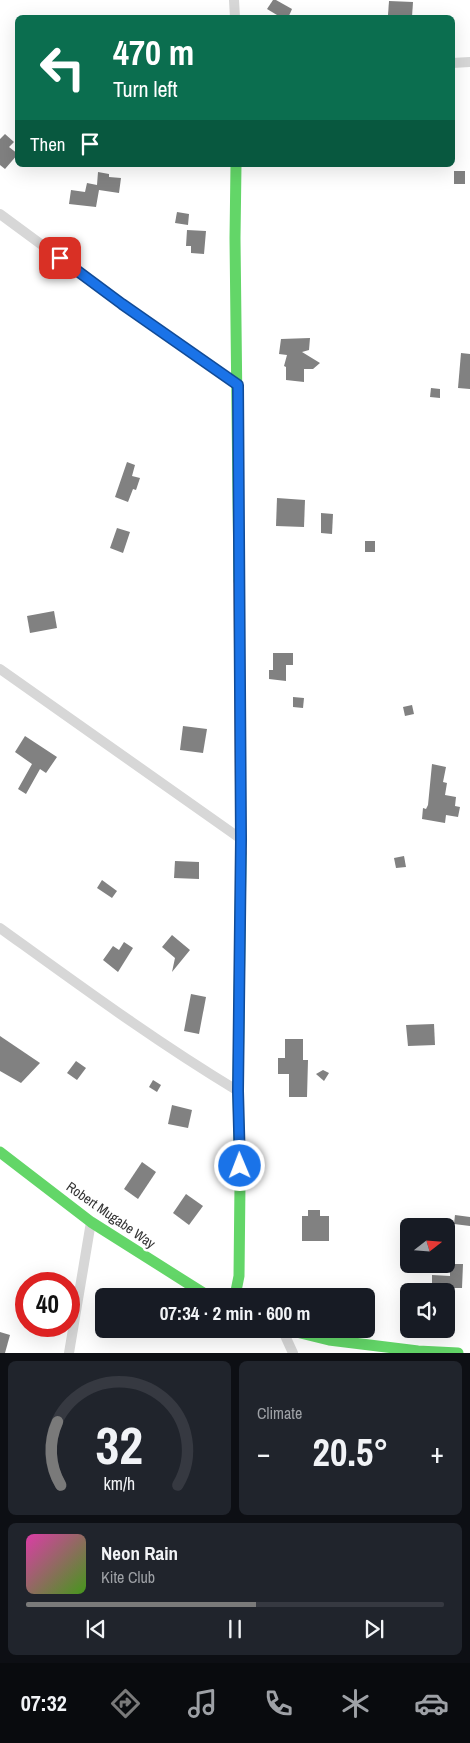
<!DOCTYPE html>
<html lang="en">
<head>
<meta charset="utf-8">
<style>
	:root { --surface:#171b24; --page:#20242c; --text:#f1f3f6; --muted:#9ea1a6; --line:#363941; --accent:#7a7a7a }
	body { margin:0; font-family:"Archivo Narrow",sans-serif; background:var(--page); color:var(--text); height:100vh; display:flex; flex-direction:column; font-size:19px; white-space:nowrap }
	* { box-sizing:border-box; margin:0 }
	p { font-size:16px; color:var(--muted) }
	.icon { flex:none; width:28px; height:28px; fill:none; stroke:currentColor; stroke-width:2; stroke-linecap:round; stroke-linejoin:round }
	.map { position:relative; height:1353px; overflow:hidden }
	.panel { display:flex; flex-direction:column; gap:8px; padding:8px; background:#0d0f14; flex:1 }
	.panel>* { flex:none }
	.banner { position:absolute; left:15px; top:15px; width:440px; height:152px; border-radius:8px; box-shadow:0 5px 20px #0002; background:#0b6e4f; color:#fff; overflow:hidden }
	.needle { width:32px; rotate:73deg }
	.buttons { position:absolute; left:400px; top:1218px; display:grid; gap:10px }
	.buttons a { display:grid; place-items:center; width:55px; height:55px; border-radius:8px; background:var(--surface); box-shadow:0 5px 20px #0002; font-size:25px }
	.speed { position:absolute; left:15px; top:1272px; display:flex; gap:10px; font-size:25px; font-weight:700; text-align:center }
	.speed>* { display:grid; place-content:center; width:65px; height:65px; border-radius:50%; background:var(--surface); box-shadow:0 5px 20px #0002; line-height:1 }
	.speed .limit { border:8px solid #d22; background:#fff; color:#111 }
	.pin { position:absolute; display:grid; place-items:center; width:42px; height:42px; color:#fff; margin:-21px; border-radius:10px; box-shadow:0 2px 8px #0006 }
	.me { position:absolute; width:55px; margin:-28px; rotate:359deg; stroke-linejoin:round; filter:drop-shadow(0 0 4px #0008) }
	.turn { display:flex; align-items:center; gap:18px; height:105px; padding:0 15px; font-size:22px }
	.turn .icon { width:65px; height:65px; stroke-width:2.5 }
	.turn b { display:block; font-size:35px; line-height:42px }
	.then { display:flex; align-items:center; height:48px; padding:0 15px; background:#0003; gap:10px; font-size:19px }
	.big { font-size:38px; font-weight:700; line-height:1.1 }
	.panel .widget { flex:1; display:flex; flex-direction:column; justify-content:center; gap:8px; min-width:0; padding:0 18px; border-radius:8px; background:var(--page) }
	.panel .dial { align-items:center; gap:0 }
	.dial svg { height:130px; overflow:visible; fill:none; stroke:var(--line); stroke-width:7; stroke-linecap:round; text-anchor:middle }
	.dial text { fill:var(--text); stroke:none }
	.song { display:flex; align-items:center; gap:15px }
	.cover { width:60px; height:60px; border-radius:8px; background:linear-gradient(135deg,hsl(320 70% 55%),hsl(100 70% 35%)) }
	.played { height:5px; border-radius:2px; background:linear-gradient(90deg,var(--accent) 55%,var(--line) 55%) }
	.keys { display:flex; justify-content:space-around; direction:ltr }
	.heat { display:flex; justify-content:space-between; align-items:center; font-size:28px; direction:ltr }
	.panel .tiles { flex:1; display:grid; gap:8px; grid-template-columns:1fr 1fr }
	.widget:last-child { grid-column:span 2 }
	.trip { position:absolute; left:95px; top:1288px; width:280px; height:50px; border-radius:8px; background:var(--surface); box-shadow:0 5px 20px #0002; font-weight:700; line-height:50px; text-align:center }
	.dock { display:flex; height:80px; justify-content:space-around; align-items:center; background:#090b0e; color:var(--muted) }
	.dock .icon { width:35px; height:35px }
	.dock .current { color:var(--accent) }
	.dock b { font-size:22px; color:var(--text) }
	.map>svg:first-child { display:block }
	.building { fill:#818181 }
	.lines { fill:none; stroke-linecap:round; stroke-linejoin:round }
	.street { stroke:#d7d7d7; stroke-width:10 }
	.fast { stroke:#63d668; stroke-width:11 }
	.slow { stroke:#ff974d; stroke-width:11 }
	.route-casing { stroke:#114b97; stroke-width:12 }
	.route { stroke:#1a73e8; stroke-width:9 }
	.labels { text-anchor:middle; stroke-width:5; stroke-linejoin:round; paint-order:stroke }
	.street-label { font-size:14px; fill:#333; stroke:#fff }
</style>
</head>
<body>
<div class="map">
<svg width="470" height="1353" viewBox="0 0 470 1353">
	<rect width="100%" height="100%" fill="#fff"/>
	<g class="building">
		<path d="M273,0H276L292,9L288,18H282L267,9Z"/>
		<path d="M389,1L413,2L412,17L388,15Z"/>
		<path d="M5,134L14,142L9,147L18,154L5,169L0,165V139Z"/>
		<rect x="454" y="171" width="11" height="13"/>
		<path d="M98,172L109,174V177L121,178L119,193L99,190L96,207L69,204L71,190L85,192L87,183L97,185Z"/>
		<path d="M177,212L189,214L188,225L175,223Z"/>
		<path d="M187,230L206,231L204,254L191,253V246H186Z"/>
		<path d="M310,338L309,350L302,352L320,363L313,369H304V382L286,380V367L284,366L287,355L279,354L281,339Z"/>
		<path d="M461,353L470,354V389L458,388Z"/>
		<path d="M431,388L440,389V398L430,397Z"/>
		<path d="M127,462L135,465L132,476L140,478L136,490L133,489L128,502L115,497Z"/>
		<path d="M277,498L305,500L304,527L276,526Z"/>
		<path d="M321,513L333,514L332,534L321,533Z"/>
		<path d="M117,528L130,532L123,553L110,548Z"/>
		<rect x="365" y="541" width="10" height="11"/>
		<path d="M54,611L57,628L30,633L27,616Z"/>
		<path d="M273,653H293V665H286V681L269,679V670H273Z"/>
		<path d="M293,697L304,698L303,708L293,707Z"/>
		<path d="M412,705L414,714L405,716L403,707Z"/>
		<path d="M183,726L207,729L203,753L180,750Z"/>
		<path d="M25,736L57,757L46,773L40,769L26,794L18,789L32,764L15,752Z"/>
		<path d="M432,764L446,767L443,782L447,783L445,795L456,797L455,806L460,807L458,817L446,815L445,823L422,819L423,808L426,809L428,805Z"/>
		<path d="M404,856L406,867L396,868L394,858Z"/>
		<path d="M175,861L199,862V879L174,878Z"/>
		<path d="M102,880L117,891L112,898L97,888Z"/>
		<path d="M172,935L190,950L172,972L175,958L162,947Z"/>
		<path d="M124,942L133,948L118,972L103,960L113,946L119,950Z"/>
		<path d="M191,994L206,997L199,1034L184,1031Z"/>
		<path d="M434,1024L435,1045L408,1046L406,1025Z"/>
		<path d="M0,1036L40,1063L21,1083L0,1071Z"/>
		<path d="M285,1039H303V1060H308L307,1097H289V1074H278V1058H285Z"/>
		<path d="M76,1061L86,1068L77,1080L67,1073Z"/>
		<path d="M323,1070L329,1073L324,1081L316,1074Z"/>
		<path d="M153,1080L161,1085L157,1092L149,1087Z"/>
		<path d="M172,1105L192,1110L188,1128L168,1124Z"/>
		<path d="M142,1162L156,1172L138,1199L124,1189Z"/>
		<path d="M186,1194L203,1206L189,1225L173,1213Z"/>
		<path d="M308,1210H320V1216H329V1241H302V1216H308Z"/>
		<path d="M455,1215L470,1217V1226L454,1224Z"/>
		<path d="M450,1264H463L462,1288H432V1275L450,1276Z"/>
		<path d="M0,1332L10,1335L5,1353H0Z"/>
	</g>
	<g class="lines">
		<g class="street">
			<path d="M234,0L235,18"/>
			<path d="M452,63L470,62"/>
			<path d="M0,214L122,304L238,385"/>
			<path d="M0,669L241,839"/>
			<path d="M0,928C79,985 155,1041 238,1091"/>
			<path d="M282,1329L293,1353"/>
			<path d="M69,1353L91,1222"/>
		</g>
		<g class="fast">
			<path d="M236,165L235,238L239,581"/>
			<path d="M0,1152L91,1222L208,1296"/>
			<path d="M235,1296L239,1276L240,1184L238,1091L241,853"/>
			<path d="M284,1329L329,1340L418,1351L458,1353"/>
		</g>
		<path class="slow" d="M239,581L241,853"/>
	</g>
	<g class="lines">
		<g class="route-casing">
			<path id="route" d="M60,258L122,304L238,385L241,839L238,1091L240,1166"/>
		</g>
		<use href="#route" class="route"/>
	</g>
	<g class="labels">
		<g class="street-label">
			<text transform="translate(111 1215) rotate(35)" y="5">Robert Mugabe Way</text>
		</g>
	</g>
</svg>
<div class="buttons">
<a><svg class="needle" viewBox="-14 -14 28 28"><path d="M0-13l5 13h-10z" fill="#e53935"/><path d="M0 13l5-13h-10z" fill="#9ea1a6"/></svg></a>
<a><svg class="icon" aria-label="sound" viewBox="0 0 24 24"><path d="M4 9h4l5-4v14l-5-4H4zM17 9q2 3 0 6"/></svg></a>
</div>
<div class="speed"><div class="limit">40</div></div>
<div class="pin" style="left:60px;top:258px;background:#d93025"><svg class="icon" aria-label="arrive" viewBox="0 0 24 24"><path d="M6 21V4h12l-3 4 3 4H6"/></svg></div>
<svg class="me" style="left:240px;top:1166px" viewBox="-20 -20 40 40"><circle r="17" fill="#1a73e8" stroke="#fff" stroke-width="3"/><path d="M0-11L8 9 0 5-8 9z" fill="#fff"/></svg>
<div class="trip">07:34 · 2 min · 600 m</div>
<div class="banner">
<div class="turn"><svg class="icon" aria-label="left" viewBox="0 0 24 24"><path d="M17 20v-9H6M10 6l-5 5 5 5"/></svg><div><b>470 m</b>Turn left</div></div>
<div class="then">Then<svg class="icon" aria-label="arrive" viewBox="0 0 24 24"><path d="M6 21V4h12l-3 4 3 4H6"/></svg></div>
</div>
</div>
<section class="panel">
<div class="tiles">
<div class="widget dial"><svg viewBox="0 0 100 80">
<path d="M14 69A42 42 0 1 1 86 69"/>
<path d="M14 69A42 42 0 0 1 12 30" stroke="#7a7a7a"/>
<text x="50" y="56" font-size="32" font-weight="700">32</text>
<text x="50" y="72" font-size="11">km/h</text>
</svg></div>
<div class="widget"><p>Climate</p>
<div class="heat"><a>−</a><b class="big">20.5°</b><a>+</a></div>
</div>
<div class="widget">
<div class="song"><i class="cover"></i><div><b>Neon Rain</b><p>Kite Club</p></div></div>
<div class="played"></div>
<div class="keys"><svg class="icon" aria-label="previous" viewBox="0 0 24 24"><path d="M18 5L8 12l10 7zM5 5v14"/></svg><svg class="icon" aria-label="pause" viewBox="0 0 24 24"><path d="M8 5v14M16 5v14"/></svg><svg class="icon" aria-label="next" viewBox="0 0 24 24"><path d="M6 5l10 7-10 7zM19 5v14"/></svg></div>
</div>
</div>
</section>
<nav class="dock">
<b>07:32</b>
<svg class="icon current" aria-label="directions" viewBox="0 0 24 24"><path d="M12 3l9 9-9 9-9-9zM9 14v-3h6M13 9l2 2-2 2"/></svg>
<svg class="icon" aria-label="music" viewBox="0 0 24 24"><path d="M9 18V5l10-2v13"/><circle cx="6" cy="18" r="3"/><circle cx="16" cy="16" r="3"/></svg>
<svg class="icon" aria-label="phone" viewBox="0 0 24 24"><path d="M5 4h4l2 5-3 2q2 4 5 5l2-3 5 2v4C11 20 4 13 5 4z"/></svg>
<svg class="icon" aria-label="climate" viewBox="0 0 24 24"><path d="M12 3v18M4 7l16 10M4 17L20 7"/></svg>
<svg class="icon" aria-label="car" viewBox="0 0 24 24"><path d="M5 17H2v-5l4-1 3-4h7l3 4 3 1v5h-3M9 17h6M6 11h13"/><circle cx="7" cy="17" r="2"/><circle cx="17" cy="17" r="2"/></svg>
</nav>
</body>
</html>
